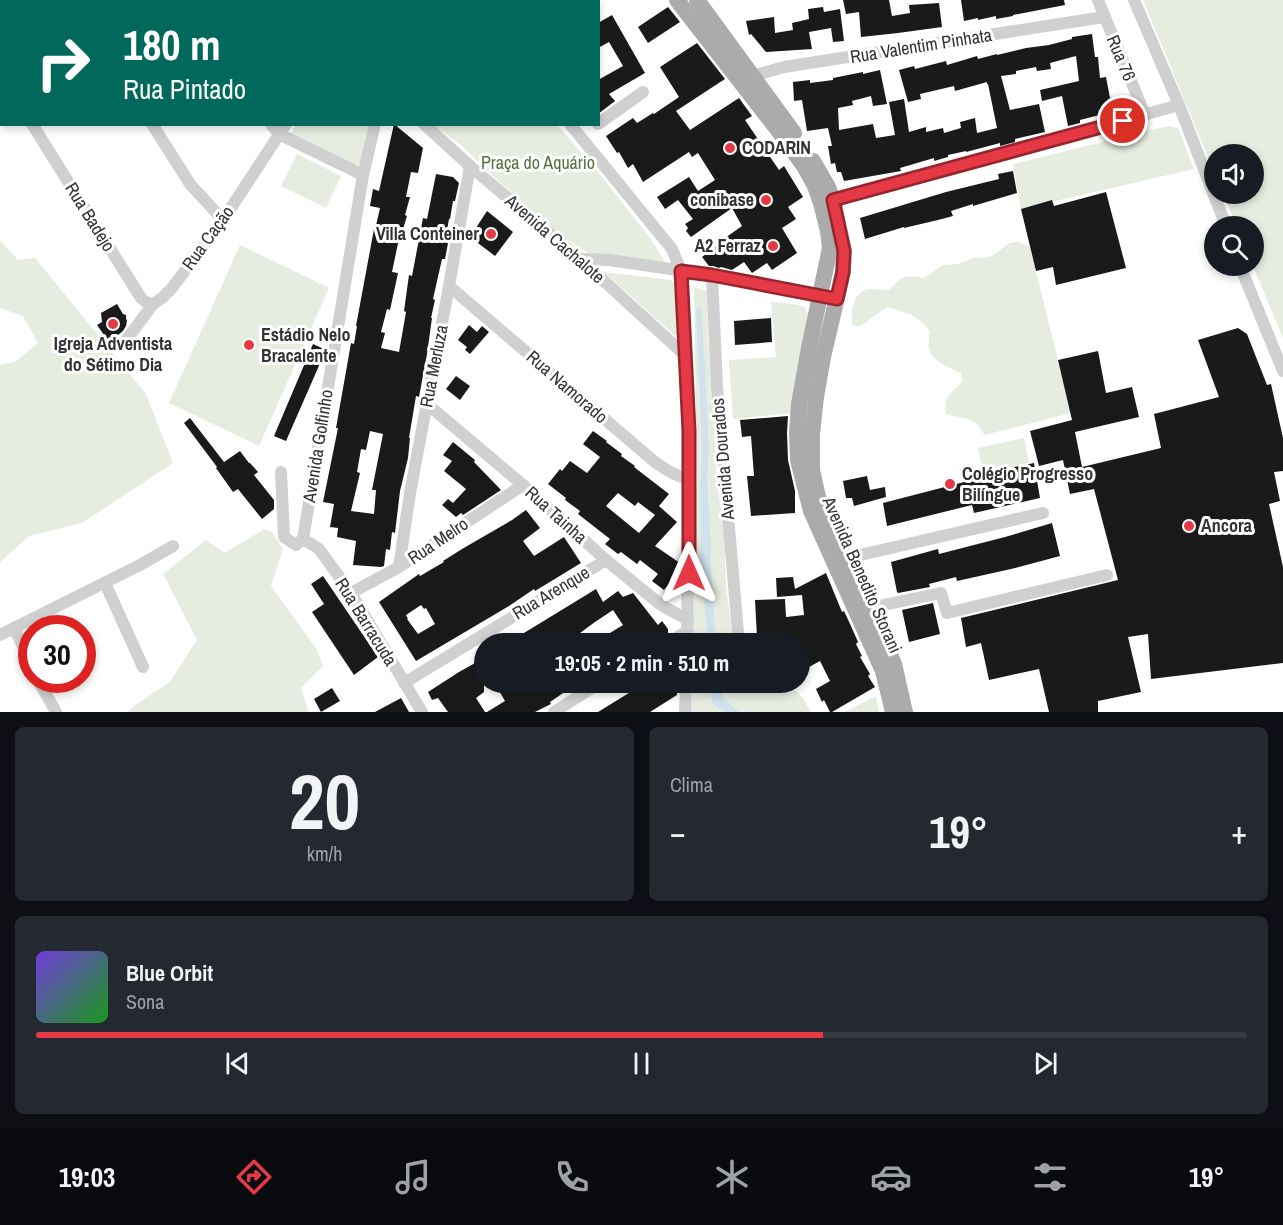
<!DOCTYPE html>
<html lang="pt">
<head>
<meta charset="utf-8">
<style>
	:root { --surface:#171b24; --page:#242831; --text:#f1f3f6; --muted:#9ea1a6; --line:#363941; --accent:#e63946 }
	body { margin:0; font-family:"Archivo Narrow",sans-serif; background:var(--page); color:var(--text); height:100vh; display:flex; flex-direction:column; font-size:22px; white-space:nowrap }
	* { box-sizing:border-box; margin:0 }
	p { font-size:20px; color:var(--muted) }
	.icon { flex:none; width:33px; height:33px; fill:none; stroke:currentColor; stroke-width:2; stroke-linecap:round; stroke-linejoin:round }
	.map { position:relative; height:712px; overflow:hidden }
	.sheet { display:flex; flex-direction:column; gap:15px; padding:15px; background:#0d0f14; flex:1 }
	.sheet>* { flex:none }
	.hud { position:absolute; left:0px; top:0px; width:600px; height:126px; box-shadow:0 3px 9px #0003; background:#00695c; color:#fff; overflow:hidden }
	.tools { position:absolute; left:1204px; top:144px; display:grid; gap:12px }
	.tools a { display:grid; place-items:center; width:60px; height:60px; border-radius:50%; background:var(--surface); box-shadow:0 3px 9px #0003; font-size:30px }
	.speed { position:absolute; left:18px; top:615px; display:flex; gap:12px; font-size:30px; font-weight:700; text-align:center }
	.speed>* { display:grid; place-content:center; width:78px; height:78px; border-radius:50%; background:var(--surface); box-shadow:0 3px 9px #0003; line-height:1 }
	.speed .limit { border:9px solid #d22; background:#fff; color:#111 }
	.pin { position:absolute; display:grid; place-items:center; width:51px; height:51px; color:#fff; margin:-26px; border:3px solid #fff; border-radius:50%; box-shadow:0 2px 6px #0007 }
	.me { position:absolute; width:66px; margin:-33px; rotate:0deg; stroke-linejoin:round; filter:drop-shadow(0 0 4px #0008) }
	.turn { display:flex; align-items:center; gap:21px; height:126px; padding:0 24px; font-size:27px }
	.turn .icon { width:78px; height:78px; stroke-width:2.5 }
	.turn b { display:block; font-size:42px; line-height:51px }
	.big { font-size:45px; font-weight:700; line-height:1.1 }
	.sheet .widget { flex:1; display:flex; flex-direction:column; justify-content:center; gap:9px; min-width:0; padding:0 21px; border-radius:9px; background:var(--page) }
	.sheet .dial { align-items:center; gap:0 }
	.dial b { font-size:78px; line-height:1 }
	.song { display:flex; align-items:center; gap:18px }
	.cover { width:72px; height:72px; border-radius:9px; background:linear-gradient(135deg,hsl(260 70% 55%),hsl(120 70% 35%)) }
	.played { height:6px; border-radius:3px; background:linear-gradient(90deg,var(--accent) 65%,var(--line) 65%) }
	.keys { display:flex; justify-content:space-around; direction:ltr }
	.heat { display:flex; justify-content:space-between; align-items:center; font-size:33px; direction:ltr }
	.sheet .tiles { flex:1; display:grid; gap:15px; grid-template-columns:1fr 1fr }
	.widget:last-child { grid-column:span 2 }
	.trip { position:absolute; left:474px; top:633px; width:336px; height:60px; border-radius:30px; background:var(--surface); box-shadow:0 3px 9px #0003; font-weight:700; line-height:60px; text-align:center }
	.tabs { display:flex; height:96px; justify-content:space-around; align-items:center; background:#090b0e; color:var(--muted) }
	.tabs .icon { width:42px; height:42px }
	.tabs .on { color:var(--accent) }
	.tabs b { font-size:27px; color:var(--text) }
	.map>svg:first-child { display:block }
	.green { fill:#e6ecdf }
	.water { fill:#cfe2ee }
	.building { fill:#1a1a1a; fill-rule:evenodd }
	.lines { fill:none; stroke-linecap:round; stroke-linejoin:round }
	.minor { stroke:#d0d0d0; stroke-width:12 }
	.major { stroke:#ababab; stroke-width:16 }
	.route-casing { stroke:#96252e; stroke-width:15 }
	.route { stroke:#e63946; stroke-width:10 }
	.poi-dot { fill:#e63946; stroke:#fff; stroke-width:2 }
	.labels { text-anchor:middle; stroke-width:6; stroke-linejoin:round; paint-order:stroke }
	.street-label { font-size:18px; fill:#333; stroke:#fff }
	.poi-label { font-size:18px; font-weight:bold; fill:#333; stroke:#fff; text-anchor:start }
	.park-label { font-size:18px; fill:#56703f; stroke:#fff }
</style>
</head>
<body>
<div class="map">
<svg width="1283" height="712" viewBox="0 0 1283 712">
	<rect width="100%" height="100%" fill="#fff"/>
	<g class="green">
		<path d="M1143,0H1283V338L1253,266L1254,226H1237L1223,194H1254V154H1215V174Z"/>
		<path d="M296,125H368L361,160L359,164L354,166L290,135Z"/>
		<path d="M434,125H557L594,167L648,235L665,262L589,254L553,230L492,175L461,145Z"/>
		<path d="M1168,126L1178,128L1194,169L1021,209L1013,164Z"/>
		<path d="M297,154L341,176L326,208L281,186Z"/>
		<path d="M0,240L18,260L35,258L146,394L173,463L82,523L29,536L0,562V365L15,362L38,343L23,316L0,308Z"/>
		<path d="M1017,242L1030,247L1071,413L984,435C980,419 961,417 947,415C941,398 952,392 963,381L961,373C949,367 931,362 929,347C928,343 929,336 930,331C916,314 907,313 887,307L859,327L852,324C851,310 853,291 870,289C876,289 885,291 890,289C890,288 897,283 897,282C906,274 914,277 924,278L943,265L959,264L973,258L990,257L1010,243Z"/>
		<path d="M240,245L329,288L259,446L169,403Z"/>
		<path d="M604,272L671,280L677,286L679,333L674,335Z"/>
		<path d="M694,287L707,291L708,335L717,480L724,533L726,586L731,623L732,643L693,644V586L697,477Z"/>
		<path d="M771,302C778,303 799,303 805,308C808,312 808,318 809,322L793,413L733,419L729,360L776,357Z"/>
		<path d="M1024,438L1029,463L983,474L978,448Z"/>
		<path d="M264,529L272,532L283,549L271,586L316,648L323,666L301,688L309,712H128L135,705L170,682L197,640L163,574L206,540L225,553Z"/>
		<path d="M692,682L778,683L792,687L802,697L811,712H691Z"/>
		<path d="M876,696L879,712H845Z"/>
	</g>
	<g class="water">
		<path d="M357,0H451L452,1H356Z"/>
		<path d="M702,308L701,312L705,364L709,450L707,477L711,548V568L716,644L707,643V631L701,562L700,487L702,445L696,309Z"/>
		<path d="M709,683H718L723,698L739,712H724L713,704Z"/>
	</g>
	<g class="building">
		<path d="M843,0H889L892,16L910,13L909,5L939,3L942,27L898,33L861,37L859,12L846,14Z"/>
		<path d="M961,0H1064L1065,5L1013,15V16L996,19V16L978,20V18L964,21Z"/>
		<path d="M668,7L680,22L648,43L638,27Z"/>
		<path d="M823,7L824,12L840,9L844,41L833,42L831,28L809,32L812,49L766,52L751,34L749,35L746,21L774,17L775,33L793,30L792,23L809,19L808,9Z"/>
		<path d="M612,15L645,73L609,94L615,101L598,114V80L623,66L609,42L598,48V23Z"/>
		<path d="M1092,34L1095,57H1098L1100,78L1106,77L1110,98L1116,96L1119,110L1080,120V123L1068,126L1062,96L1042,101L1040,90L1079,81L1076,56L1050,63L1051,69L1037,71L1036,67L1016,71V74L1001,76L1010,110L1039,104L1045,132L1015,139V142L1000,146V143L966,152V151L948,155V157L934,161V158L900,168L901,171L844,181L841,172H837L835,163L831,164L828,146H832L828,128L807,131L802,100L794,101L793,82L810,80V83L833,80V78L863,72V74L880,70L887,104L873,106L871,96L852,101L853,105L838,108L839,130L873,124L876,138L895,135L889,102L904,99L909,132L926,127V132L943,128L944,133L961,128L960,122L975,118L977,133L997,128L988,84H987V82L955,91L954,86L920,94L921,99L908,102L899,70L914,66L915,69L946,61L947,65L977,56L978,59L997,54V55L1026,48L1049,45L1072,39V37Z"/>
		<path d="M697,43L725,79L676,111L690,130L739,98L752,116L745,120L779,170L784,166L803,197L788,207L796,219L782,228L797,253L772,270L767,263L752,273L744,262L732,270L721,267L719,268L713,266H709L702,257L727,239L725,238L742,226L732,208L691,237L686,231L688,228L685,224L693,219L678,200L665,209L657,197L689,177L698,191L715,180L698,153L692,157L689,152L643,182L633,164L628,168L619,152L617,153L606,136L633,118L637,123L653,113L654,114L679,97L660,67Z"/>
		<path d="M394,124L423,148L418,173L411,172L406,197H410L405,215L407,216L403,229H401L392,272L398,273L390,310L387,309L381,332L385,333L381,348L399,352L406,312L404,311L409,275L412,276L423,218L427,219L436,174L453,177L459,183L455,201H453L450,219H449L445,242L448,243L445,259H442L433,299L435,300L431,318H432L427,354L419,397L416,396L409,438H410L408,458L400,491L395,533L392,532L390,550L386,549L384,566L381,567L353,565L356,541L337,537L338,528L330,527L334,504L323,502L338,428H336L351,343L354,344L357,326H356L374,229L375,230L380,208L370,206L373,189L379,191ZM370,431L383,434L372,490H376L374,514L351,511L360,473L357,472L361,449L366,450Z"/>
		<path d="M1013,171L1017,193L973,206V204L951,211L953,216L938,220L904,228V227L865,239L860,218L946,192L999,179L998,174Z"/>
		<path d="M1106,192L1126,268L1056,285L1053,267L1036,271L1021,209L1052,200L1054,206Z"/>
		<path d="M487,211L513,232L495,256L470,237Z"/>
		<path d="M117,304L123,314L126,315V319L127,320L126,326L123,331L109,342L97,325L102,322L101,313Z"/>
		<path d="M771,318L772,342L735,345L734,321Z"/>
		<path d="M469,325L477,332L482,326L489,332L470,354L465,350L467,347L458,340Z"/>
		<path d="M1238,328L1247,334L1267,385L1271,384L1283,438V471L1274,472L1280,501L1269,504L1283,567V663L1151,679L1148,634L1128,637L1141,692L1098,701V712H1049L1039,669L989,680L981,643L966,647L961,618L1118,580L1094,489L1070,494L1063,460L1039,466L1030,431L1072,420L1058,360L1098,351L1106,393L1132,387L1139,417L1075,432L1082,467L1161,448L1154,414L1219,397L1198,340Z"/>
		<path d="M313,344L326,350L325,352L286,441L274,436Z"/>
		<path d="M456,376L470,386L460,400L446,389Z"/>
		<path d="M788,416L787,433L788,460L795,491V513L751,516L747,476H754L751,436L742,437L740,420Z"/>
		<path d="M190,418L224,462L240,451L249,463H250L258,472L254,475L274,500V509L262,519L238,489L233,492L216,468L217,467L184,423Z"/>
		<path d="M593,431L607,441L606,442L622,454L621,456L635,466L634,467L669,494L659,506L677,522L655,546L680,563L679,571L664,590L652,581L658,574L640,560L637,564L621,552L618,554L605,544L610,539L578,514L580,511L565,500L566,498L548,484L560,469L562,471L570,461L587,473L600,457L583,444ZM618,493L635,506L638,502L655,515L639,533L606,506Z"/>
		<path d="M453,442L475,460L474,462L501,490L463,515L461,513L456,517L442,505L448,499L453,503L466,489L444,471L452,461L443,455Z"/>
		<path d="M1034,463L1040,498L974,513L972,505L887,526L883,503L968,481L967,477Z"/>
		<path d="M867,476L870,490L885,487L886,497L854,506L852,498H846L843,481Z"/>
		<path d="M526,510L540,528L523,541L534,556L564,537L581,563L535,591L534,589L509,606L416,661L379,602L419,574L420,576L444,562L443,561L462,549L512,520ZM421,605L424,609L426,608L435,624L418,634L407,619H408L406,615Z"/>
		<path d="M1052,523L1060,556L1011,569L957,581L956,577L929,584L930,587L898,593L897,592L891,562L938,549L939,554L1005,537Z"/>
		<path d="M826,573L842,612L844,611L851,626L858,642L856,644L862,656L860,657L870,674L868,676L875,687L832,712H830L824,700L822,702L816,689L830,681L820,661L800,672V644H782V635L757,637L756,619L755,600L785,599L786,617L804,615L802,595L777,597L776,578L793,577L795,589Z"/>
		<path d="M323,576L378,657L354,675L312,612L324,604L311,584Z"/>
		<path d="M596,589L603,602L618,591L623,597L633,593L658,625L662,621L668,629V633L655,644H592L623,625L613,610L595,622L565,644H506Z"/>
		<path d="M933,603L940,634L909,642L902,610Z"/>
		<path d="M484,658V692L476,698L485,712H448L438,698L432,700L428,692L459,672Z"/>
		<path d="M494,682H514L517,688L528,682H561L566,691L550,702L551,704L535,712H487L505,701Z"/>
		<path d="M643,682H677V695L650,712H598L637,688L636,687Z"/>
		<path d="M332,688L340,701L321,712L314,699Z"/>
		<path d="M401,698L409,712H375Z"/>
	</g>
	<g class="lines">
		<g class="minor">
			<path d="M72,0L73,2"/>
			<path d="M189,0L190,2"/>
			<path d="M314,0L315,2"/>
			<path d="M475,0L476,2"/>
			<path d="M1098,0L1145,115"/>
			<path d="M1134,0L1179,105L1226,226"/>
			<path d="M589,2L591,0"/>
			<path d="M0,75L2,77"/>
			<path d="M746,78L784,67L1104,17"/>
			<path d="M32,124L141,298L147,303L153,304"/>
			<path d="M152,124L190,184L223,220"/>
			<path d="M271,124L279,134L363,175"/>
			<path d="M424,124L470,166L580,259L686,356"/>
			<path d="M570,124L672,249L681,271L689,431L687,644"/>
			<path d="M598,124L643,92"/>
			<path d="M827,202L1179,105"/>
			<path d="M580,259L609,260L712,275L837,299"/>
			<path d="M1240,266L1283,371"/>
			<path d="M712,275L717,387L739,644"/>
			<path d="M449,286L656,463L672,473L689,480"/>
			<path d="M122,346L153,304L162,298L172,288L223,220L286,124"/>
			<path d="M427,404L523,485L606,560L661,605L688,620"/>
			<path d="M281,472L284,537L296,545L303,539L363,175L375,124"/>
			<path d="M303,539L319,549L351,593L422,712"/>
			<path d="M847,558L1043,513"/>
			<path d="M399,567L410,493L449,286L470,166"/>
			<path d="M105,583L143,667"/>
			<path d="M351,593L399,567L523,485"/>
			<path d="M869,608L941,593L947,613L1107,575"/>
			<path d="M14,628L32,665"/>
			<path d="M0,635L140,565L173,546"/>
			<path d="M666,644L688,631"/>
			<path d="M38,680L56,712"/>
			<path d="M404,683L606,560"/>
			<path d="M554,712L601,682"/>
			<path d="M685,712L686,682"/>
		</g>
		<g class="major">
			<path d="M677,0L781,134L804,166L815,186L821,203L828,231L830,248L809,348L799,404L797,433L798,460L811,511L883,671L893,712"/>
			<path d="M697,0L794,133"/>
			<path d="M813,161L828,187L833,200L844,251L843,272L823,357L816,397L812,434V470L818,497L847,558L894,664L905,712"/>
		</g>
	</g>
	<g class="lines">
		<g class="route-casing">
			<path id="route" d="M689,573V431L681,271L712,275L837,299L843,272L844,251L833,200L1123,121"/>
		</g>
		<use href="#route" class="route"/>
	</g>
	<g class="poi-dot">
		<circle cx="730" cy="148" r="6"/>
		<circle cx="766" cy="200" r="6"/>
		<circle cx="491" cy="234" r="6"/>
		<circle cx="773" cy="246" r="6"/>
		<circle cx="113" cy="324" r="6"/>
		<circle cx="249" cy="345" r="6"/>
		<circle cx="950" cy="484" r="6"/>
		<circle cx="1189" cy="526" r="6"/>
	</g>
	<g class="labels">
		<g class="street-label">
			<text transform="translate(921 46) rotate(-9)" y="6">Rua Valentim Pinhata</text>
			<text transform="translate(1121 58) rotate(67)" y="6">Rua 76</text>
			<text transform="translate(90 217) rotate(58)" y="6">Rua Badejo</text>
			<text transform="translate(208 238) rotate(-54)" y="6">Rua Cação</text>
			<text transform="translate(555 239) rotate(41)" y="6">Avenida Cachalote</text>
			<text transform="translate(434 366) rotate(-79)" y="6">Rua Merluza</text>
			<text transform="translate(567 387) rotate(41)" y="6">Rua Namorado</text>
			<text transform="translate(318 446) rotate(-81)" y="6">Avenida Golfinho</text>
			<text transform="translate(723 459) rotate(-95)" y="6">Avenida Dourados</text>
			<text transform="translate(556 515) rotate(42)" y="6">Rua Tainha</text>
			<text transform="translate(438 541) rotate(-34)" y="6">Rua Melro</text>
			<text transform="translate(862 575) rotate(66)" y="6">Avenida Benedito Storani</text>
			<text transform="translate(551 593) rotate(-31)" y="6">Rua Arenque</text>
			<text transform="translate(366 622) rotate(58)" y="6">Rua Barracuda</text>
		</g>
		<g class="poi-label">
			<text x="742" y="154">CODARIN</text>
			<text x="754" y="206" text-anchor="end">conibase</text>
			<text x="479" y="240" text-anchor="end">Villa Conteiner</text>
			<text x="761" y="252" text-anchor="end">A2 Ferraz</text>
			<text x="261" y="341">Estádio Nelo<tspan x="261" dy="21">Bracalente</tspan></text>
			<text x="113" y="350" text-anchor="middle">Igreja Adventista<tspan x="113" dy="21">do Sétimo Dia</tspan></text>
			<text x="962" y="480">Colégio Progresso<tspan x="962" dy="21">Bilíngue</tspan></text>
			<text x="1201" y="532">Ancora</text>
		</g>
		<g class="park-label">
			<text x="538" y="169">Praça do Aquário</text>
		</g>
	</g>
</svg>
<div class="tools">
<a><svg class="icon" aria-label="sound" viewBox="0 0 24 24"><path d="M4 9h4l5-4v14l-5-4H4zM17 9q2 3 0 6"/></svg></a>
<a><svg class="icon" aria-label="search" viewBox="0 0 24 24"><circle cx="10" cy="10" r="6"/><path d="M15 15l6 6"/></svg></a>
</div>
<div class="speed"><div class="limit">30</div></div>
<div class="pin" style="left:1123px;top:121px;background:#d93025"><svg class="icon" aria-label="arrive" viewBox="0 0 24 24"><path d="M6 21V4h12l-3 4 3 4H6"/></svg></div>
<svg class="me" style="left:689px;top:573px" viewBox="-20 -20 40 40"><path d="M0-17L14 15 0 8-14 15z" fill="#e63946" stroke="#fff" stroke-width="4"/></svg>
<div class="trip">19:05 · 2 min · 510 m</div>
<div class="hud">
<div class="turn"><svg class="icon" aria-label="right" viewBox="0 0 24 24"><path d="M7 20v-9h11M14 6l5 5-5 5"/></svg><div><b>180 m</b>Rua Pintado</div></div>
</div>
</div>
<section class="sheet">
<div class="tiles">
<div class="widget dial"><b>20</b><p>km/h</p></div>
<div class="widget"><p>Clima</p>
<div class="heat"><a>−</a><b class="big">19°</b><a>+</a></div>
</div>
<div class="widget">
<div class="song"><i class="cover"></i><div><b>Blue Orbit</b><p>Sona</p></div></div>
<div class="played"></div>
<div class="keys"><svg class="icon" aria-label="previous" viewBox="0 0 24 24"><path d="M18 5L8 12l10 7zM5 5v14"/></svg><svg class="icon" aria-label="pause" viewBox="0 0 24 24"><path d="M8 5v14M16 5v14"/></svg><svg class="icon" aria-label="next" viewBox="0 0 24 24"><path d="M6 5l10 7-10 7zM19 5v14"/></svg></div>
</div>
</div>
</section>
<nav class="tabs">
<b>19:03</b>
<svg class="icon on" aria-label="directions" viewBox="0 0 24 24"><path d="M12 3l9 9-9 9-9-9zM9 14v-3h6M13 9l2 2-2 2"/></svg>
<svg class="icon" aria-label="music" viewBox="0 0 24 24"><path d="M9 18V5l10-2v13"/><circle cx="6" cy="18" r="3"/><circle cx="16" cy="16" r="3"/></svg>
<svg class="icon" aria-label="phone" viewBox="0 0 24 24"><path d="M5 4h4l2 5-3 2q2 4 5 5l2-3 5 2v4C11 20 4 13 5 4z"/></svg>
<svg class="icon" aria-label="climate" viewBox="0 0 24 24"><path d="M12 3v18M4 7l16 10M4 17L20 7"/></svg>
<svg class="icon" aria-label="car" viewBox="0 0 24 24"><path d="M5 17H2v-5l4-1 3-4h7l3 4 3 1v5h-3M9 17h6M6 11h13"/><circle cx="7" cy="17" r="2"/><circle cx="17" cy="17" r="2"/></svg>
<svg class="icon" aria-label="filters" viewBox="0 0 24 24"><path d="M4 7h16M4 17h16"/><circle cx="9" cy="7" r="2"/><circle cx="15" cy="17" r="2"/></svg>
<b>19°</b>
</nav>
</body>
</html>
